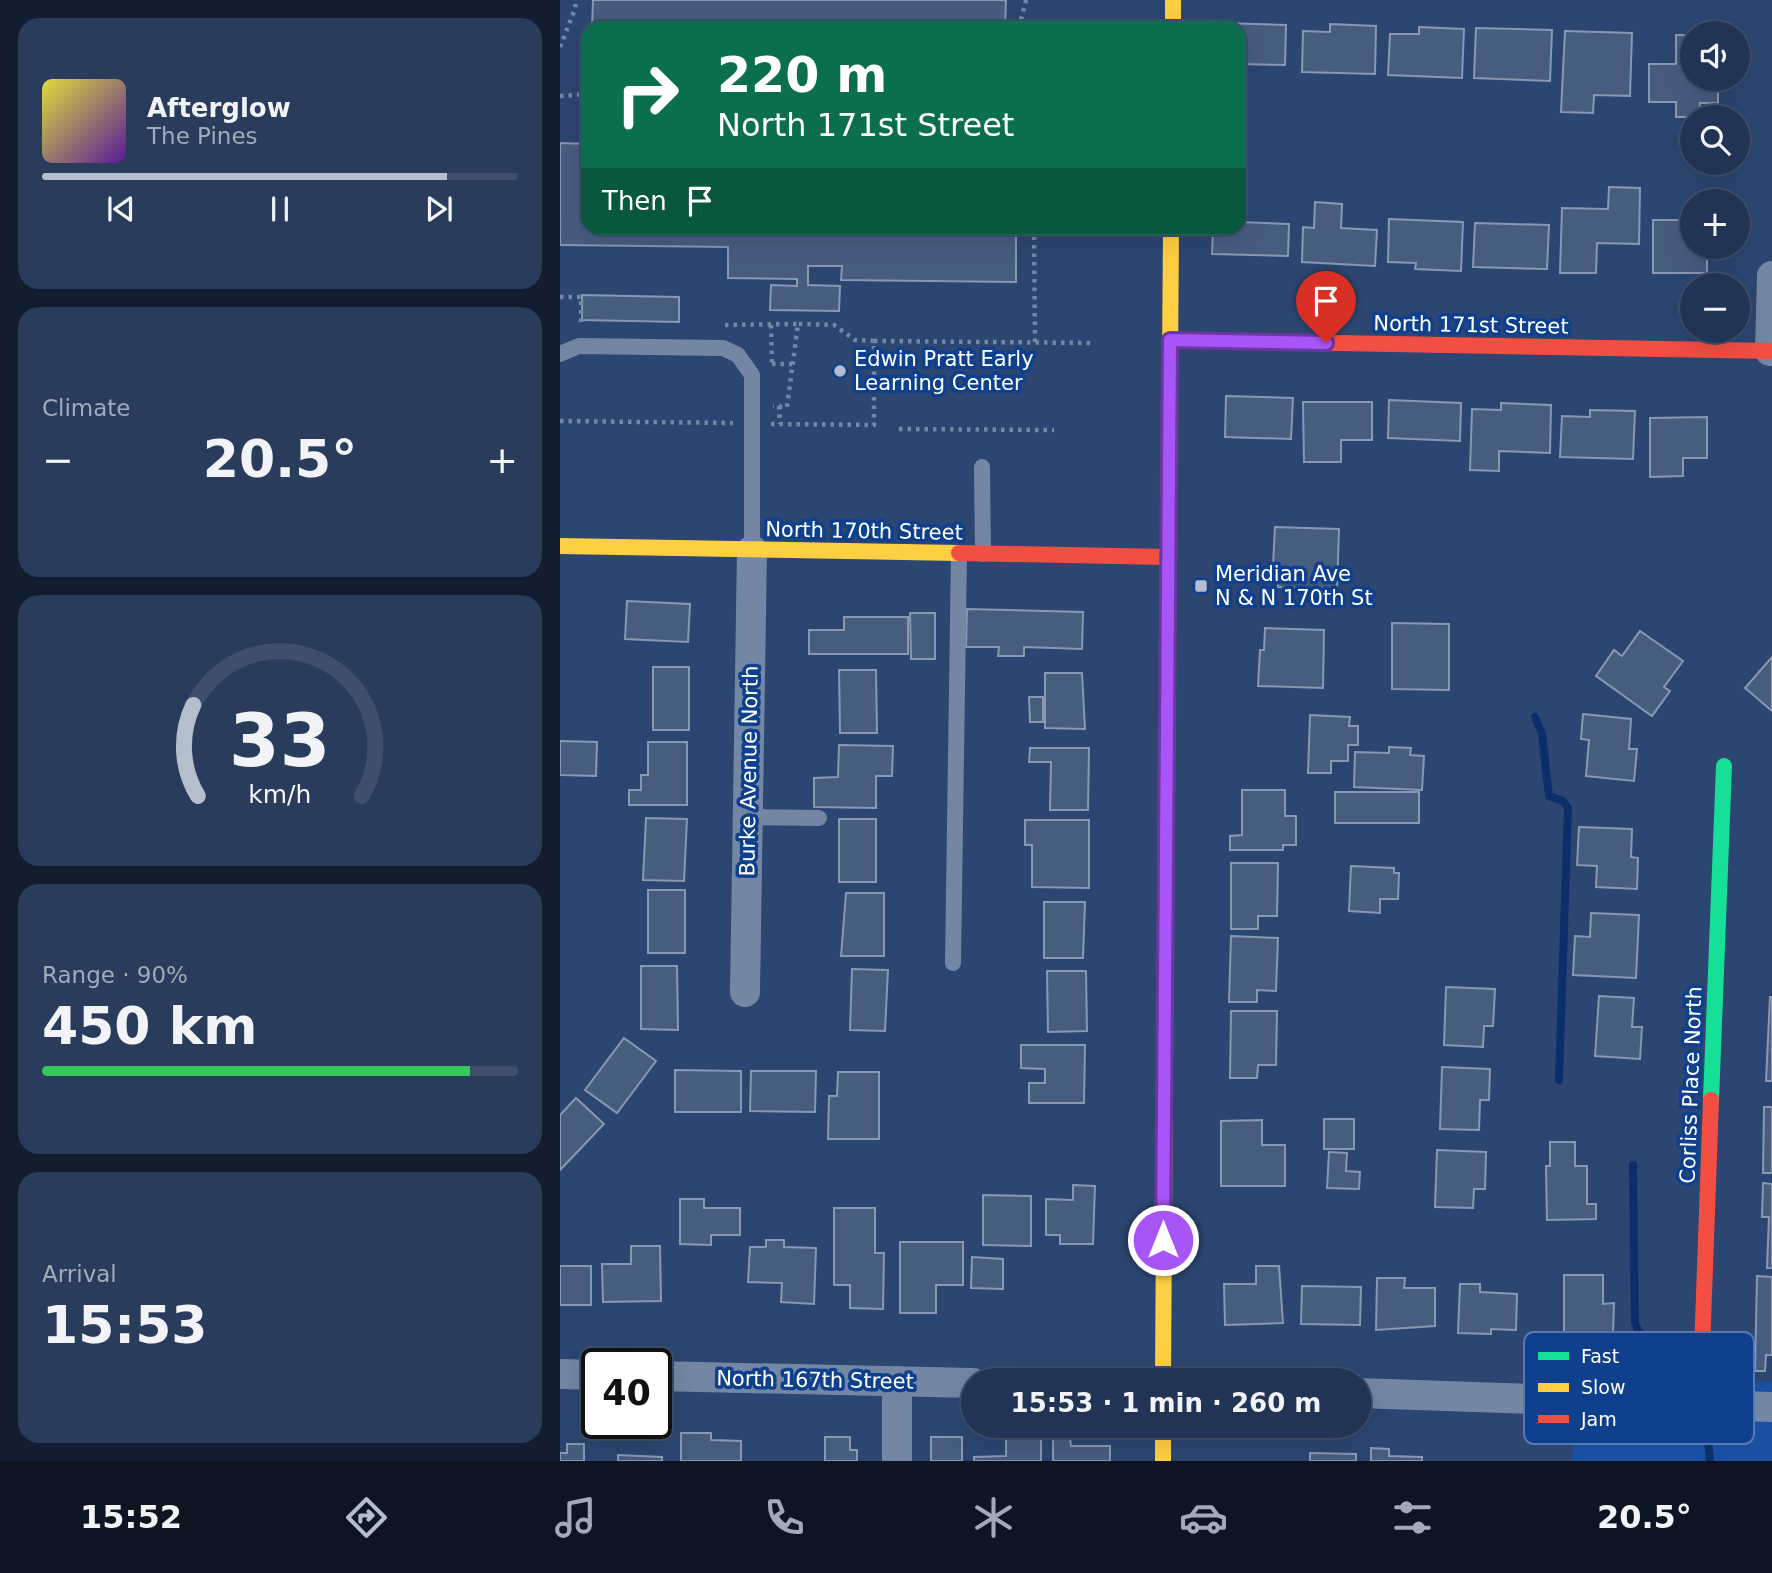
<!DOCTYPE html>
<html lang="en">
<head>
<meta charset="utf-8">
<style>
	:root { --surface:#213455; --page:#293c5b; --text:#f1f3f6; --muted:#a2aab9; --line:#3e4f6c; --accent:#b5becd }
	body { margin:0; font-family:"DejaVu Sans",sans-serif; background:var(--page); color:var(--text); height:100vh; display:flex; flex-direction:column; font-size:26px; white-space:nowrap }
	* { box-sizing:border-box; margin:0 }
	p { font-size:23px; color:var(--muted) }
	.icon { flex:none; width:38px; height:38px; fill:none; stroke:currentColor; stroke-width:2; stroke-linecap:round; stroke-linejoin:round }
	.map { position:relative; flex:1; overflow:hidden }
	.side { display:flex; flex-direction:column; gap:18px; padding:18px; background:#121d2f; width:560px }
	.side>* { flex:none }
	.guide { position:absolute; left:21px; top:21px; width:665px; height:214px; border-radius:21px; box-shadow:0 7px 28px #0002,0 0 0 2px var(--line); background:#0b6e4f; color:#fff; overflow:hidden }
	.tools { position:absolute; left:1120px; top:21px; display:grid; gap:14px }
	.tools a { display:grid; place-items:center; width:70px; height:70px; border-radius:50%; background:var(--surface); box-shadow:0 7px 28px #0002,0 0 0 2px var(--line); font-size:35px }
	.speed { position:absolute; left:21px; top:1348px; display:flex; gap:14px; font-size:35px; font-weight:700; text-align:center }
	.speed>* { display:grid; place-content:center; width:91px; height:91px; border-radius:50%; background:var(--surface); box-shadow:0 7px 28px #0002,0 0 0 2px var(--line); line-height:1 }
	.speed .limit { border:4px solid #111; border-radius:10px; background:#fff; color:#111 }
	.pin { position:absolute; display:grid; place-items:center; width:60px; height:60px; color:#fff; margin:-72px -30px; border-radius:50% 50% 50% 0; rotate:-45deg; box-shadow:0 0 7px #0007 }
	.pin .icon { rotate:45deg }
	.me { position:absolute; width:77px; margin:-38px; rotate:0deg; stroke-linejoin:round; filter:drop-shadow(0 0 5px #0008) }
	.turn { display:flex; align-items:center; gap:24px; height:147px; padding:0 21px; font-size:32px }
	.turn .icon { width:91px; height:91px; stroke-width:2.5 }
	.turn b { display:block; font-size:49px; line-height:60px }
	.then { display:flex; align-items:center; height:66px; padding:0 21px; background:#0003; gap:14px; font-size:26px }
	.big { font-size:52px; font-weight:800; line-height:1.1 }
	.side .card { flex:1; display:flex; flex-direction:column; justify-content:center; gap:10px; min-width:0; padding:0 24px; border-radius:21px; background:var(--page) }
	.side .dial { align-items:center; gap:0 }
	.dial svg { height:182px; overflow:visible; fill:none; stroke:var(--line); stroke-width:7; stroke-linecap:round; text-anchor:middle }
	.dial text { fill:var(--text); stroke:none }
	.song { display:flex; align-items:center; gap:21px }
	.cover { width:84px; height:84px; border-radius:10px; background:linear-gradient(135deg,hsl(60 70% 55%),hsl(270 70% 35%)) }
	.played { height:7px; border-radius:4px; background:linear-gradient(90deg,var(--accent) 85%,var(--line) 85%) }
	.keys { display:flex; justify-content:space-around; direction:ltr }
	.heat { display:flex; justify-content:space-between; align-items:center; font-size:38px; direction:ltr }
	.charge { height:10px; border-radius:5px; background:linear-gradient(90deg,#34c759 90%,var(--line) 0) }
	.trip { position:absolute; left:401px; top:1368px; width:410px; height:70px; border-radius:35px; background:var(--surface); box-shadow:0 7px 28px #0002,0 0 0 2px var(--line); font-weight:800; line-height:70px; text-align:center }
	.menu { display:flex; height:112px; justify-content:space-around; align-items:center; background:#0d1522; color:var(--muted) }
	.menu .icon { width:49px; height:49px }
	.menu .selected { color:var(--accent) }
	.menu b { font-size:32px; color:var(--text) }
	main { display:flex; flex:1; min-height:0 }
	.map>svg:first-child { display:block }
	.green { fill:#1950a1 }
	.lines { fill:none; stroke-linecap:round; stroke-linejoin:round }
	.stream { stroke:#0c2f6b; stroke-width:8 }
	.building { fill:#475d80; stroke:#8898b3; stroke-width:2 }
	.path { stroke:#7387a5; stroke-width:4.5; stroke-dasharray:3.5 5; stroke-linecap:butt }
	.lane { stroke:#7387a5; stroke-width:16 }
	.street { stroke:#7387a5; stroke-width:30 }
	.fast { stroke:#16e098; stroke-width:16 }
	.slow { stroke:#ffcf43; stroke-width:16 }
	.jam { stroke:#f24e42; stroke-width:16 }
	.route-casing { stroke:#6d37a1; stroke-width:18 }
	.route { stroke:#a855f7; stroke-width:12 }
	.poi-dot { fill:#b5becd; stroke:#0f408e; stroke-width:2.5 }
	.labels { text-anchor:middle; stroke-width:7; stroke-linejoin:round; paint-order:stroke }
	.street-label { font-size:21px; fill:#fff; stroke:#0f408e }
	.poi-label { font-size:21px; fill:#fff; stroke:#0f408e; text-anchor:start }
	.key { fill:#0f408e; stroke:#5779b0; stroke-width:2 }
	.key-label { font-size:19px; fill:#fff }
</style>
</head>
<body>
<main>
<section class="side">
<div class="card">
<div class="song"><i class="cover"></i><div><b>Afterglow</b><p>The Pines</p></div></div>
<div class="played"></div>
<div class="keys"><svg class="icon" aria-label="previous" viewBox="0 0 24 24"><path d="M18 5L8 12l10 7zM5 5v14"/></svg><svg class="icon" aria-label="pause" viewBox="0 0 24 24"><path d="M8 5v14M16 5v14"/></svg><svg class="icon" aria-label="next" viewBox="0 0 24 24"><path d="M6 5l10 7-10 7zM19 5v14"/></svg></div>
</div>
<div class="card"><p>Climate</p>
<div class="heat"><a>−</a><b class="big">20.5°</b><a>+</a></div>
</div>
<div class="card dial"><svg viewBox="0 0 100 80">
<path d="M14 69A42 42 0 1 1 86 69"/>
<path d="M14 69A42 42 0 0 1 12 29" stroke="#b5becd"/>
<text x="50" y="56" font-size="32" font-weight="700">33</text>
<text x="50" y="72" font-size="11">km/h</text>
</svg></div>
<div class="card"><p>Range · 90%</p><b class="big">450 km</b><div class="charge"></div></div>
<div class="card"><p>Arrival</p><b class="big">15:53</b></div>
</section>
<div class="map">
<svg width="1212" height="1461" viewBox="0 0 1212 1461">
	<rect width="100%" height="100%" fill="#2c4671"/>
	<path class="green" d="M1025,1379L1212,1382V1461H1011Z"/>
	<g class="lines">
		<g class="stream">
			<path d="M975,717L982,734L989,796L1003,801L1008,808L999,1080"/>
			<path d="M1073,1165L1075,1323L1079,1332L1107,1357"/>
			<path d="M1148,1440L1150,1461"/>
		</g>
	</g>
	<g class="building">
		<path d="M33,0H446L445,28H32Z"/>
		<path d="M662,23L726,25L725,65L679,64V28H662Z"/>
		<path d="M770,24L816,26L815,74L742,72L743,31L770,32Z"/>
		<path d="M859,27L904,29L902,78L828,75L830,34H859Z"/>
		<path d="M916,28L992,30L990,81L914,78Z"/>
		<path d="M1005,31L1072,33L1070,96L1034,95L1033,113L1001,112Z"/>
		<path d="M1116,35H1132V79H1158V103H1140L1139,117H1116V102H1089V64H1116Z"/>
		<path d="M0,143L28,144V228H456V282L281,280L282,266H248V285L280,286L279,311L210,310L211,285L237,286V279L168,278V247L0,245Z"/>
		<path d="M1049,187L1080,188L1079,244L1037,243L1036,273H1000L1002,208L1048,209Z"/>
		<path d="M755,202L782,204L781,228L817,230L815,266L742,262L743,227L754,228Z"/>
		<path d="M829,219L903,222L901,271L855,269L856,263L828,262Z"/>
		<path d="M1093,220H1124V235H1132V247H1147V273H1093Z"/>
		<path d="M679,222L729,224L728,256L652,254L653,228H679Z"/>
		<path d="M915,223L989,225L987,269L913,267Z"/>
		<path d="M22,295L119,297V322L22,320Z"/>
		<path d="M666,396L733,398L731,439L665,437Z"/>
		<path d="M829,400L901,403L900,441L828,438Z"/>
		<path d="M743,402H812V440H781V462H744Z"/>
		<path d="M941,403L991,405L990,453L939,451V471L910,470L912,409L941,410Z"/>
		<path d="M1030,410L1075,411L1073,459L1000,457L1002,416L1030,417Z"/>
		<path d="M1147,417V458H1123V476L1090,477V418Z"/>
		<path d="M715,527L779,529L777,589L718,587V565H713Z"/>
		<path d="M67,601L130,604L128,642L65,639Z"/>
		<path d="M407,609L523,612L522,649L464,647V656H438L439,647H406Z"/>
		<path d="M350,613H375V659H351Z"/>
		<path d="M284,617H348V654H249V630H284Z"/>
		<path d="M832,623L889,624V690L832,689Z"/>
		<path d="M705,628L764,630L763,688L698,686L700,650H704Z"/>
		<path d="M1080,631L1123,661L1104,687L1110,691L1092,716L1036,676L1054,650L1062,656Z"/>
		<path d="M1212,657V711L1185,688Z"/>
		<rect x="93" y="667" width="36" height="63"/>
		<path d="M279,670H316L317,733H280Z"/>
		<path d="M485,673H522L525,729L485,728Z"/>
		<path d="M469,697H483V722H470Z"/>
		<path d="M1023,714L1071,719L1069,749H1077L1074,781L1026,776L1029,740L1021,739Z"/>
		<path d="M750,715L790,717L789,726H798V745H788V761H771V773H748Z"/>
		<path d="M0,741L37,742L36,776L0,775Z"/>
		<path d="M88,742H127V805H69V790H81V775H88Z"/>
		<path d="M279,745L333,746L332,776H316V808L254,807V778L278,777Z"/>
		<path d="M829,747L851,748L850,755L864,756L862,790L794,787L795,752L829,753Z"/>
		<path d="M470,748H529L528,810H490L491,762H469Z"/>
		<path d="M682,790H725V816H736V845H723V850H670V836L682,835Z"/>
		<rect x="775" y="792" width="84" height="31"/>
		<path d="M86,818L127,819L124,881L83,880Z"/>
		<rect x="279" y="819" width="37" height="63"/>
		<path d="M465,820H529V888L472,887V845H465Z"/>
		<path d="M1019,827L1072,829L1071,857L1078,858L1077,889L1036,887L1037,866L1017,865Z"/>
		<path d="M671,863H718L717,916H698V929H671Z"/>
		<path d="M791,866L834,868V873H839L838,899H820V913L789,911Z"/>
		<rect x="88" y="890" width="37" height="63"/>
		<path d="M286,893H324V956H281Z"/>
		<path d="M484,902H525L523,958H484Z"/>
		<path d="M1031,913L1079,915L1076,978L1013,975L1015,936L1030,937Z"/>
		<path d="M671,936L718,938L716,991L697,990V1002H669Z"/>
		<path d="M81,966H117L118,1030L81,1029Z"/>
		<path d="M292,969L328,970L325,1031L290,1030Z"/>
		<path d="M487,971H526L527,1031L488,1032Z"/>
		<path d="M886,987L935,989L933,1026H924L923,1047L884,1045Z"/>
		<path d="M1039,996L1074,998L1072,1027H1082L1080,1059L1035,1056Z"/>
		<path d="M1210,997H1212V1081H1206Z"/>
		<path d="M671,1011H717L716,1065H698L697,1078H670Z"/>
		<path d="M64,1038L96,1061L57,1113L25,1090Z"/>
		<path d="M461,1045H525L524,1103H469V1083H485V1069L461,1068Z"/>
		<path d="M882,1067L930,1069L929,1100H920L919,1130L880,1129Z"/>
		<path d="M115,1070L181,1071V1112H115Z"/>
		<path d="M191,1071H256L255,1112L190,1111Z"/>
		<path d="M278,1072H319V1139H268L269,1096H277Z"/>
		<path d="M16,1098L44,1124L0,1170V1115Z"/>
		<path d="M1204,1107H1212V1173H1203Z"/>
		<rect x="764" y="1119" width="30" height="30"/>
		<path d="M702,1120V1145H725V1186H661V1121Z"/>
		<path d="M990,1142H1015V1166H1027V1204H1036V1219L987,1220L986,1166H990Z"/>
		<path d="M877,1150L926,1152L925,1189H914L913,1208L875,1207Z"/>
		<path d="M769,1152L787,1153L786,1171L800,1172L799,1189L767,1188Z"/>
		<path d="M1203,1183L1212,1184V1268H1207L1209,1217H1202Z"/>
		<path d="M513,1185L535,1186L533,1244H500V1235H486V1199L513,1200Z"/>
		<path d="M423,1195L471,1196V1246L423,1245Z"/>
		<path d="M120,1199H144V1208H180V1235H151V1245L120,1244Z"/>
		<path d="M274,1208H315V1253H324L323,1309L290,1308V1285H274Z"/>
		<path d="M206,1240H224V1247L256,1248L254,1304L221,1302L222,1283L188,1282L190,1247H206Z"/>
		<path d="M340,1242H403V1285H376V1313H340Z"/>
		<path d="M71,1246H100L101,1301L43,1302L42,1264H71Z"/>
		<path d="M412,1257L443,1259V1289L411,1288Z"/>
		<rect x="0" y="1266" width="31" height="39"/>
		<path d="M696,1266H719L723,1323L665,1325L664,1284H696Z"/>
		<path d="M1004,1275H1043V1304L1054,1303L1053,1334H1004Z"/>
		<path d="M1197,1276L1212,1277V1355H1206L1205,1371H1195Z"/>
		<path d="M817,1278H845L844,1288H875V1326L816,1330Z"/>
		<path d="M900,1284H920V1292L957,1294L956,1330L931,1329V1334L898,1333Z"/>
		<path d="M742,1286L801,1287L800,1325L741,1324Z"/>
		<path d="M121,1433H151V1440L181,1441V1461H121Z"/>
		<path d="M265,1437H290V1450H297V1461H265Z"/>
		<rect x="371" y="1437" width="31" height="24"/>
		<path d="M446,1437H481V1461H414V1457L446,1456Z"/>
		<path d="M493,1438H510L511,1446H550V1461H493Z"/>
		<path d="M7,1444H24V1461H0V1453H7Z"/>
		<path d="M811,1448L829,1449V1456L862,1457V1461H811Z"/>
		<path d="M750,1453L796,1454V1461H750Z"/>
		<path d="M58,1455L102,1457V1461H58Z"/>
	</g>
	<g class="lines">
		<g class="path">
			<path d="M459,28L466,0"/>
			<path d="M0,47L15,9L16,0"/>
			<path d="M0,96L28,94"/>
			<path d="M474,228L475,342"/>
			<path d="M539,233V228"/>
			<path d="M0,297H21V325"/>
			<path d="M165,325L238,324L227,407L213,406"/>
			<path d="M211,325L212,366"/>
			<path d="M314,341L533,343"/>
			<path d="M212,364H232"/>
			<path d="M219,406L220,424"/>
			<path d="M0,421L173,423"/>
			<path d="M211,424L314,425V341L295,340L274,325L238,324"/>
			<path d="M339,429L494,430"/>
		</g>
		<g class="lane">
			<path d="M0,354L19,346L163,348L178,355L192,375V550"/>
			<path d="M422,467L423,554"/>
			<path d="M188,817L259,818"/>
			<path d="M393,963L399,553"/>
		</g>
		<g class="street">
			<path d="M1210,351L1212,276"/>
			<path d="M185,992L192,550"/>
			<path d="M0,1374L37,1375"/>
			<path d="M96,1376L413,1383"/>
			<path d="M798,1393L1212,1407"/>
			<path d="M337,1461V1381"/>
		</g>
		<g class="fast">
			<path d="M605,1070L607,764"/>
			<path d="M1151,1100L1164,766"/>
		</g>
		<g class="slow">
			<path d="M613,0V28"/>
			<path d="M0,546L399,553"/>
			<path d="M607,764L611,228"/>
			<path d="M603,1381L605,1070"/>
			<path d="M603,1426V1461"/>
		</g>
		<g class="jam">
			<path d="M610,340L1212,351"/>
			<path d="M399,553L607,557"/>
			<path d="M1140,1406L1151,1100"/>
		</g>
	</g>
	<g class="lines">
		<g class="route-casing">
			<path id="route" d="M603,1240L610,340L766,343"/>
		</g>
		<use href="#route" class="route"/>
	</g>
	<g class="poi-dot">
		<circle cx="280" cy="371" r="7"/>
		<rect x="634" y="579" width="14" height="14" rx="3.5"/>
	</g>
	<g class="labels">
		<g class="street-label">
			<text transform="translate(911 325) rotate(1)" y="7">North 171st Street</text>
			<text transform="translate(304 531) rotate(1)" y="7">North 170th Street</text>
			<text transform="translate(189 771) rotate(-89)" y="7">Burke Avenue North</text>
			<text transform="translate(1131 1085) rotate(-88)" y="7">Corliss Place North</text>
			<text transform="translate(255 1380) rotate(1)" y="7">North 167th Street</text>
		</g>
		<g class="poi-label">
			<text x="294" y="366">Edwin Pratt Early<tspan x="294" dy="24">Learning Center</tspan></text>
			<text x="655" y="581">Meridian Ave<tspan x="655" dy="24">N &amp; N 170th St</tspan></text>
		</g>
	</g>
	<rect x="964" y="1332" width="230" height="112" rx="10" class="key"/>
	<rect x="978" y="1352" width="31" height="8" fill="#16e098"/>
	<rect x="978" y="1383" width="31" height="9" fill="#ffcf43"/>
	<rect x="978" y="1415" width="31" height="8" fill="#f24e42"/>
	<g class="key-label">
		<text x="1021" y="1363">Fast</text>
		<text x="1021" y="1394">Slow</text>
		<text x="1021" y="1426">Jam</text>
	</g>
</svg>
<div class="tools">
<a><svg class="icon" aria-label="sound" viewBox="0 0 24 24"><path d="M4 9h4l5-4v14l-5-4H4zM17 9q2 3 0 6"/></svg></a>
<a><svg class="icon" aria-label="search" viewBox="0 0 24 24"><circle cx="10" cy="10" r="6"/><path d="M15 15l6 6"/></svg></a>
<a>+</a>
<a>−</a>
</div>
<div class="speed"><div class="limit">40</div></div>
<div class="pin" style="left:766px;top:343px;background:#d93025"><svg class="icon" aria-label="arrive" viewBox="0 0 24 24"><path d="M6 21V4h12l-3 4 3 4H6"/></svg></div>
<svg class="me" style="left:603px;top:1240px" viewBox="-20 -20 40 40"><circle r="17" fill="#a855f7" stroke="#fff" stroke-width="3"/><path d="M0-11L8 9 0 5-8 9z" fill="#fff"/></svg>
<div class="trip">15:53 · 1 min · 260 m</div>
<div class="guide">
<div class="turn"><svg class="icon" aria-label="right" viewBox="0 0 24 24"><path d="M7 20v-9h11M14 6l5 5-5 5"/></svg><div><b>220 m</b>North 171st Street</div></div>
<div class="then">Then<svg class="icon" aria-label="arrive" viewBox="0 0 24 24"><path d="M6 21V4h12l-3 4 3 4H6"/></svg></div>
</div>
</div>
</main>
<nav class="menu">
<b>15:52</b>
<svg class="icon selected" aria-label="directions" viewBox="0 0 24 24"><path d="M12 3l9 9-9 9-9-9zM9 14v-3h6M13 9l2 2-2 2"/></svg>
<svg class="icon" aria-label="music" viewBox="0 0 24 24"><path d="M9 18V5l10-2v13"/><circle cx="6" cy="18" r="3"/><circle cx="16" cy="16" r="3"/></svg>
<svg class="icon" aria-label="phone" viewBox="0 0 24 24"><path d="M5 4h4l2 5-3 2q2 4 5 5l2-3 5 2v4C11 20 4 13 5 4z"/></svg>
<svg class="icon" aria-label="climate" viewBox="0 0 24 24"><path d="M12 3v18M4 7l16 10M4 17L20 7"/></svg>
<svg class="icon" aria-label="car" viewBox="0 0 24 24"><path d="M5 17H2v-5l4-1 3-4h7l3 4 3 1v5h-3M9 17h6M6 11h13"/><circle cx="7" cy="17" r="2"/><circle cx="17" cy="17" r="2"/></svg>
<svg class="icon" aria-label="filters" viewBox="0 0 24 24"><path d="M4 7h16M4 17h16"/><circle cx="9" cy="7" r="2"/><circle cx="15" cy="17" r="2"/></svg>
<b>20.5°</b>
</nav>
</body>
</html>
